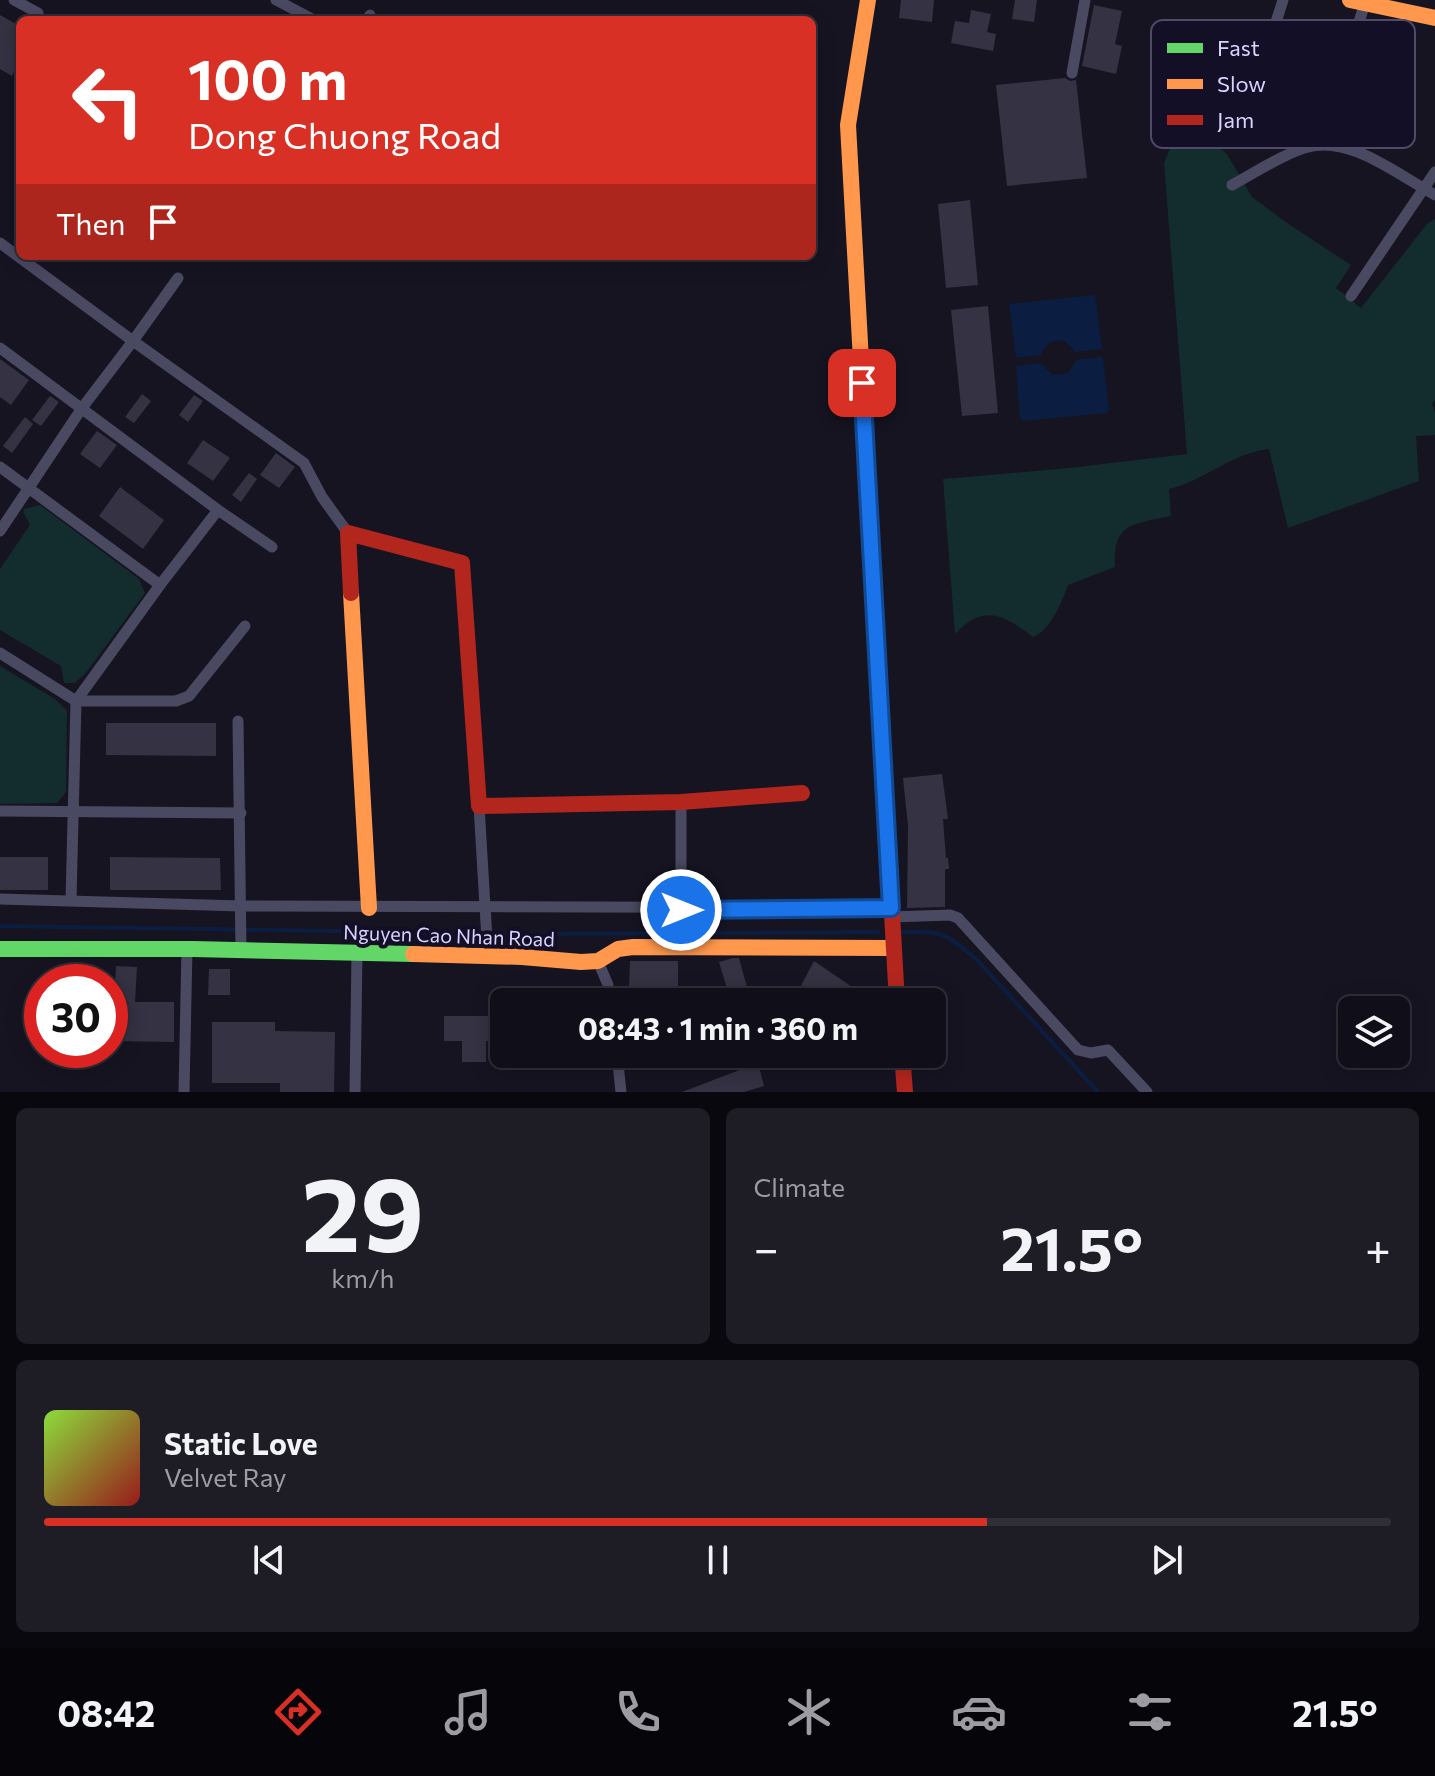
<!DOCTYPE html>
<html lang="en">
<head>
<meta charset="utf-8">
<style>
	:root { --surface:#100f19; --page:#1e1d26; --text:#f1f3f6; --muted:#9c9ca2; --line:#302f38; --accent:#d93025 }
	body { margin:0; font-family:Commissioner,sans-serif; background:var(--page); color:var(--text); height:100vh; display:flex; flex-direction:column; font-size:30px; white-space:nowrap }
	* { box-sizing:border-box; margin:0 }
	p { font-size:26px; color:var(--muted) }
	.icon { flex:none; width:44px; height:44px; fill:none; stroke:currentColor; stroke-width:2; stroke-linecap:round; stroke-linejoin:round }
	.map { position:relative; height:1092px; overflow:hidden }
	.side { display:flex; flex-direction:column; gap:16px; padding:16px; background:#09080e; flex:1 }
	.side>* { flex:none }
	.banner { position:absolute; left:16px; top:16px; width:800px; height:244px; border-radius:12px; box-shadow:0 4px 20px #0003,0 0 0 2px var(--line); background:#d93025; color:#fff; overflow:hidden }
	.buttons { position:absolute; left:1338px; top:996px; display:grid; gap:16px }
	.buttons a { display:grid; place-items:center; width:72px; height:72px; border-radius:12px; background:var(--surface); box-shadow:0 4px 20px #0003,0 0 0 2px var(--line); font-size:40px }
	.speed { position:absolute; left:24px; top:964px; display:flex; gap:16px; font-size:40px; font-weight:700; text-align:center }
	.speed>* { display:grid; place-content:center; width:104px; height:104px; border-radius:50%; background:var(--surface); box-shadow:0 4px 20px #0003,0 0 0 2px var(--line); line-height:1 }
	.speed .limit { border:12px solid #d22; background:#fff; color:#111 }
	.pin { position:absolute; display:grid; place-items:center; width:68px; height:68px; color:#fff; margin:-34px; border-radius:16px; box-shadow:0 4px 12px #0006 }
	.me { position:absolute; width:88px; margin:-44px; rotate:90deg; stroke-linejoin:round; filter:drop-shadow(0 0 6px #0008) }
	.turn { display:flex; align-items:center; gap:28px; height:168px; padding:0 40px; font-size:36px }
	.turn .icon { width:104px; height:104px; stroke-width:2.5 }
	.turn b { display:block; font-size:56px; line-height:68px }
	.then { display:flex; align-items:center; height:76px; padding:0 40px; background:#0003; gap:16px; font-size:30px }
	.big { font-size:60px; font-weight:700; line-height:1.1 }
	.side .tile { flex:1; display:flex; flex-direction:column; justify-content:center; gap:12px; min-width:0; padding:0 28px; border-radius:12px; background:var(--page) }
	.side .dial { align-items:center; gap:0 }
	.dial b { font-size:104px; line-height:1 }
	.song { display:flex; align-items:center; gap:24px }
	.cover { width:96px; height:96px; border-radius:12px; background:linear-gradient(135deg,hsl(90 70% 55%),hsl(0 70% 35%)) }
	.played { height:8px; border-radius:4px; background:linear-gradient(90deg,var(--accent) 70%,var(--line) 70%) }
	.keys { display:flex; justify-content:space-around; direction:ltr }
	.heat { display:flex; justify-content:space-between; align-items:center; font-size:44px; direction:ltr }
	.side .tiles { flex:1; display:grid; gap:16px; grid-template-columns:1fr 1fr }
	.tile:last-child { grid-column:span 2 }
	.trip { position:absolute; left:490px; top:988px; width:456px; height:80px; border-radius:12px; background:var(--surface); box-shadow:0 4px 20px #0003,0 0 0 2px var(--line); font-weight:700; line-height:80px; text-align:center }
	.tabs { display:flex; height:128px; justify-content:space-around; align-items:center; background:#06060a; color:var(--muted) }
	.tabs .icon { width:56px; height:56px }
	.tabs .selected { color:var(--accent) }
	.tabs b { font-size:36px; color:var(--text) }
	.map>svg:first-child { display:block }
	.green { fill:#132c2d }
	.water { fill:#0b1e41 }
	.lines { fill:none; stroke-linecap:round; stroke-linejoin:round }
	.stream { stroke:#0b1e41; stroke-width:4 }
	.building { fill:#343243 }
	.street { stroke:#4a4962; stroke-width:11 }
	.fast { stroke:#63d668; stroke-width:16 }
	.slow { stroke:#ff974d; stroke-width:16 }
	.jam { stroke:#b3261e; stroke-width:16 }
	.route-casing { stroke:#114b97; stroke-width:20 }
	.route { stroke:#1a73e8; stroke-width:14 }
	.labels { text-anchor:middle; stroke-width:8; stroke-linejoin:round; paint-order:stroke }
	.street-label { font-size:20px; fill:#d9d4ff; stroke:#130f26 }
	.key { fill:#130f26; stroke:#4e4a67; stroke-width:2 }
	.key-label { font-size:22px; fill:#d9d4ff }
</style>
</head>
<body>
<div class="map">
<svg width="1435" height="1092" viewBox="0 0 1435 1092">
	<rect width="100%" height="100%" fill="#161421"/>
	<g class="green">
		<path d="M1189,132L1198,135L1205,142L1216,145L1227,154L1252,197L1287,223L1351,265L1336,288L1361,308L1427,224L1435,219V400L1432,404L1435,412V435L1416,436L1419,481L1288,528L1269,449C1232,453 1204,481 1169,489L1171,516C1135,524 1112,522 1115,567L1068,585C1061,603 1052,629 1033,637C1004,615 984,603 955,634L943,479L1069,468L1187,454L1164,163L1176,134Z"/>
		<path d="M40,505L139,579L145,593L85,674L75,683H64L61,666L0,630V569L30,525L23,512L24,509Z"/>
		<path d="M0,666L55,699L67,711L66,792L57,803L0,804Z"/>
	</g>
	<g class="water">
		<path d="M1095,295L1102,349L1076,352L1063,340L1050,342L1040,355L1016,358L1009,304Z"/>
		<path d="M1100,357L1103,358L1109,411L1106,413L1023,421L1020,418L1016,366L1040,363L1053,375L1068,373L1077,360Z"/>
	</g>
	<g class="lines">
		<g class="stream">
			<path d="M0,926L531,934L878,932"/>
			<path d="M896,932C941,932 941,929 976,959L1098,1092"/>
		</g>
	</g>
	<g class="building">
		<path d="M901,0H934L932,22L899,18Z"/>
		<path d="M1015,0H1037L1034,22L1012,19Z"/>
		<path d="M1094,5L1122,11L1115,44L1122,46L1116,74L1082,66Z"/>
		<path d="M971,10L991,14L987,32L996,34L993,51L951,43L955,21L969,23Z"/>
		<path d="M0,15L20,26V60L12,76L0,69Z"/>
		<path d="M1065,78L1070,81L1076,80L1087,178L1007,186L996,85Z"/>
		<path d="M970,200L978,285L946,288L938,204Z"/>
		<path d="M988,306L998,413L962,416L951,310Z"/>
		<path d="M0,359L29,380L11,405L0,397Z"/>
		<path d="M142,394L151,401L134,423L125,417Z"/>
		<path d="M194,395L203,401L188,422L179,415Z"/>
		<path d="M50,396L59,402L41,426L32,420Z"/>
		<path d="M25,417L33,424L12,453L3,446Z"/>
		<path d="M97,431L117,445L100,468L80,454Z"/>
		<path d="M203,440L230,458L213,481L187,463Z"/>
		<path d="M276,453L295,467L279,488L260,475Z"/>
		<path d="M249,473L257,479L241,502L232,495Z"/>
		<path d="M120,487L164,520L143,549L99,516Z"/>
		<path d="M106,723H216V756L106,755Z"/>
		<path d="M942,774L948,819H943L946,858H948L949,869H945V907L907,908L908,826L903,778Z"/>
		<rect x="0" y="857" width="48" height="33"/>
		<path d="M110,857L220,858L221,890H110Z"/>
		<path d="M733,958H739L751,1002H731L719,962Z"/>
		<path d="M630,961H678V987H665L671,1002H650L644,987H629Z"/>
		<path d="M814,961L858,991L852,1002H803L795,997Z"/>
		<path d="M116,966L137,967L135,1002H174V1042L110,1041V1002H114Z"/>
		<path d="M209,969H230V995H208Z"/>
		<path d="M444,1016H504V1041H486V1062H462V1041H444Z"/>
		<path d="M212,1022H275V1031L335,1032L334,1092H280V1083H212Z"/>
		<rect x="546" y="1054" width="28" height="13"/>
		<path d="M758,1063L764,1086L744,1092H682Z"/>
	</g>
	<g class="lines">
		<g class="street">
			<path d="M14,0L38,13"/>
			<path d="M276,0L314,20"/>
			<path d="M367,20L370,15"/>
			<path d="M1072,73L1085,0"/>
			<path d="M1246,98L1263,63L1283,0"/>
			<path d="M1326,108L1343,73L1365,3"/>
			<path d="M1232,185C1255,173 1279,156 1304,148C1348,133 1398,175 1435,195"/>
			<path d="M0,243L133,341L178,278"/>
			<path d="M1351,296L1435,172"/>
			<path d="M0,348L218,510L272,547"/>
			<path d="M0,467L160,585"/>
			<path d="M0,531L82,408L133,341L304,463L322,497L348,533"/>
			<path d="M0,653L76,701H176L189,696L245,626"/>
			<path d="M238,721L241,950"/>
			<path d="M681,802V910"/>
			<path d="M479,806L488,956"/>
			<path d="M0,811L241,813"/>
			<path d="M0,899L241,906L891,908"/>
			<path d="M71,900L76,701L160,585L218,510"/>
			<path d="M891,917L950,915L958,918L1078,1050L1091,1053L1108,1050L1147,1092"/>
			<path d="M598,961L608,985L610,1002"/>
			<path d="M617,1054L621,1092"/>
			<path d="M184,1092L187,949"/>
			<path d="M355,1092L357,953"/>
		</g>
		<path class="fast" d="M0,949H193L413,954"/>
		<g class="slow">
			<path d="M868,0L848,125L871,542"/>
			<path d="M1350,0L1435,18"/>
			<path d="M351,593L369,908"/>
			<path d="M413,954L522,957L581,962L598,961L618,949L633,947L893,948"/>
		</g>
		<g class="jam">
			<path d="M871,542L897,1002"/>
			<path d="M351,593L348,533L462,563L479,806L681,802L802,793"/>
			<path d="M902,1054L905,1092"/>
		</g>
	</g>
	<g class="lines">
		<g class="route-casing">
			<path id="route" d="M681,910L891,908L862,383"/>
		</g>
		<use href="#route" class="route"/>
	</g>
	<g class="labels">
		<g class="street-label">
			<text transform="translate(449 936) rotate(2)" y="7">Nguyen Cao Nhan Road</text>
		</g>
	</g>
	<rect x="1151" y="20" width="264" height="128" rx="12" class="key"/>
	<rect x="1167" y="43" width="36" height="10" fill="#63d668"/>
	<rect x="1167" y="79" width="36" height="10" fill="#ff974d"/>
	<rect x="1167" y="115" width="36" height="10" fill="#b3261e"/>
	<g class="key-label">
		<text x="1217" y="56">Fast</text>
		<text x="1217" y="92">Slow</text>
		<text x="1217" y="128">Jam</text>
	</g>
</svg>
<div class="buttons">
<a><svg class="icon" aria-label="layers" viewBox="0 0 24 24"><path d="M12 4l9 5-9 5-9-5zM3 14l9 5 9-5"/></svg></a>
</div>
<div class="speed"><div class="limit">30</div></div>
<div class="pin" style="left:862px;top:383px;background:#d93025"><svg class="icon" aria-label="arrive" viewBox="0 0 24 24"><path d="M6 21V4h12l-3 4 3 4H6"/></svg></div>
<svg class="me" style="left:681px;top:910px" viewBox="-20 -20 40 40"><circle r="17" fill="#1a73e8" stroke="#fff" stroke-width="3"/><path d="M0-11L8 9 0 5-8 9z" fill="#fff"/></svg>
<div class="trip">08:43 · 1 min · 360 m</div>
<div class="banner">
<div class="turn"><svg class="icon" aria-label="left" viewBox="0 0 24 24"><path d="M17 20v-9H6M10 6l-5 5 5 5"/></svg><div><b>100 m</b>Dong Chuong Road</div></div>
<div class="then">Then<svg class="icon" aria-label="arrive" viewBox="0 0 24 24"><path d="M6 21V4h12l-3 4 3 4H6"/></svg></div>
</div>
</div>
<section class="side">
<div class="tiles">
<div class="tile dial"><b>29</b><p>km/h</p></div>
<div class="tile"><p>Climate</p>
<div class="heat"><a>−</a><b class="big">21.5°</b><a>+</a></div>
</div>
<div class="tile">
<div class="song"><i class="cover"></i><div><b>Static Love</b><p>Velvet Ray</p></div></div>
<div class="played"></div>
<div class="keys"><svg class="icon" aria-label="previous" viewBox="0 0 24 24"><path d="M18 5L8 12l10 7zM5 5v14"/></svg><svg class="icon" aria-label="pause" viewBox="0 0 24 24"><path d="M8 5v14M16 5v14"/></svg><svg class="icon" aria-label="next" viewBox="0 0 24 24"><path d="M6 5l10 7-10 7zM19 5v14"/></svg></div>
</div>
</div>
</section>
<nav class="tabs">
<b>08:42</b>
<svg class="icon selected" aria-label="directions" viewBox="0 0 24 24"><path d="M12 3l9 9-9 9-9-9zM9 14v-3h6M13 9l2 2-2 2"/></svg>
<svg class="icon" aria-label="music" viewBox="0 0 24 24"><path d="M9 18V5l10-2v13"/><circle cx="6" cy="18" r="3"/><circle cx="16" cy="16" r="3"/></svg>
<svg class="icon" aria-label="phone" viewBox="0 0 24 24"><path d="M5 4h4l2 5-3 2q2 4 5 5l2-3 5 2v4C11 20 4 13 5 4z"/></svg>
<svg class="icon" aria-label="climate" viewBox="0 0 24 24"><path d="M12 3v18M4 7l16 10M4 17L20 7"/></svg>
<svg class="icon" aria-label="car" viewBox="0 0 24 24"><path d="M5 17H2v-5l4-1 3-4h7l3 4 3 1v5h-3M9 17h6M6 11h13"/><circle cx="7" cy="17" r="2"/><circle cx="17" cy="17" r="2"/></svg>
<svg class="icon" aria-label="filters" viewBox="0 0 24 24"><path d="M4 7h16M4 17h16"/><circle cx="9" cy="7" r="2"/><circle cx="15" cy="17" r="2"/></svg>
<b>21.5°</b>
</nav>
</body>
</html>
